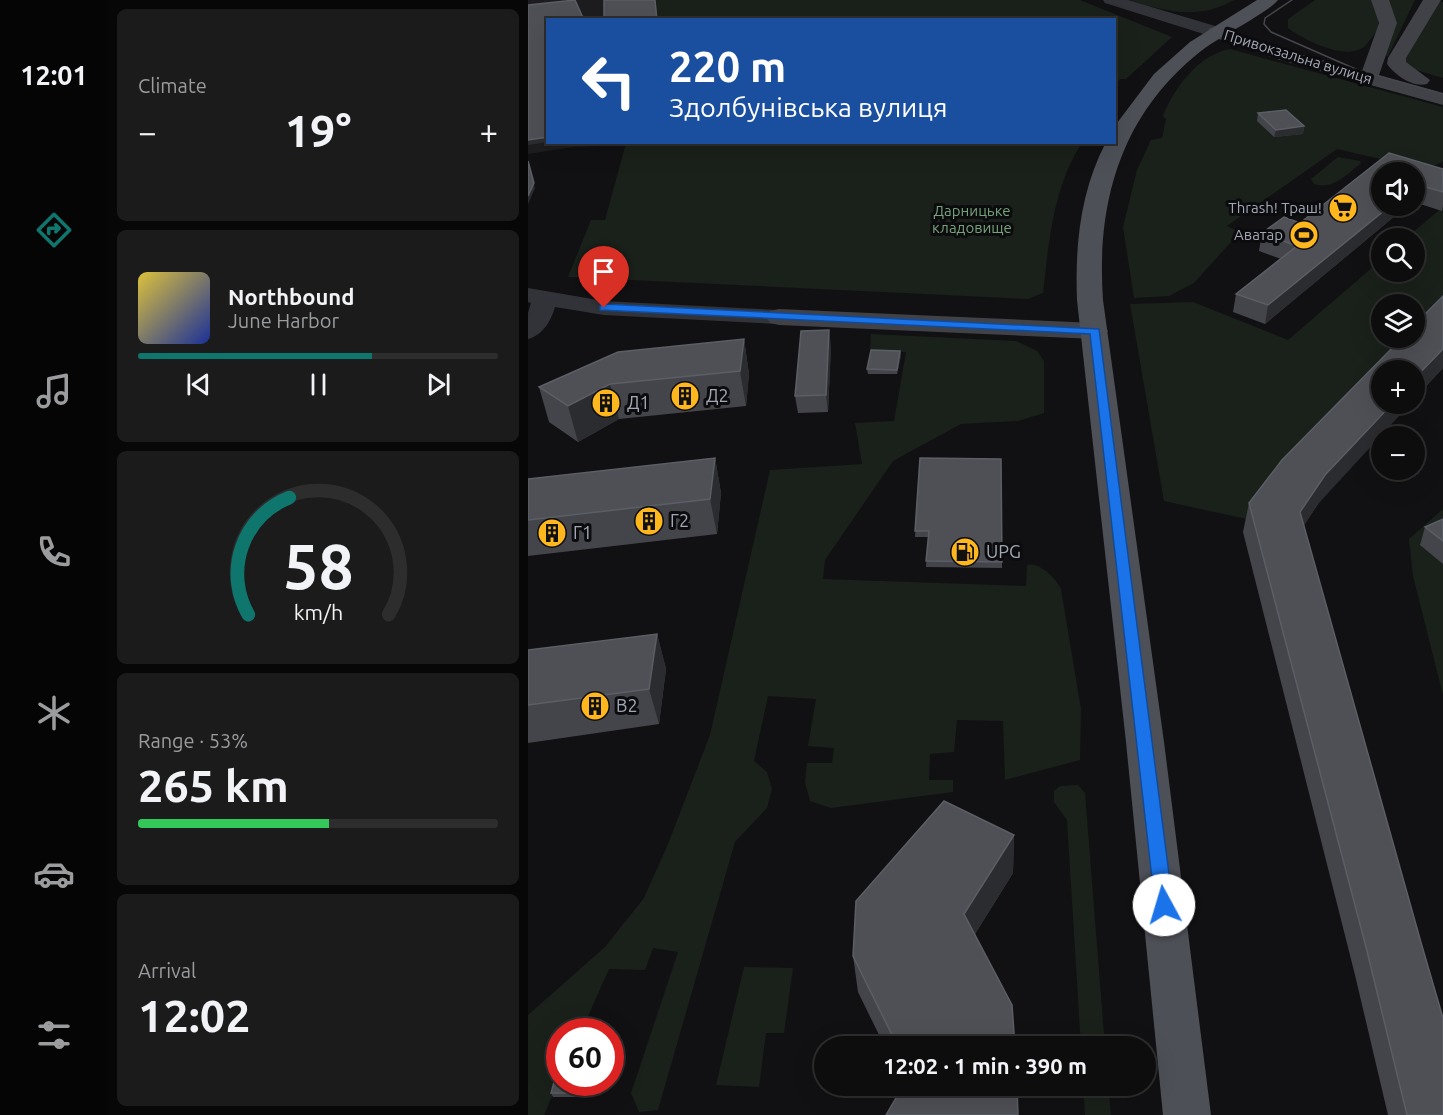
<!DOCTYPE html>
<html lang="en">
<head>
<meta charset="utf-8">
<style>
	:root { --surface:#0d0d0e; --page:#1b1b1c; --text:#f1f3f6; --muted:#9a9c9e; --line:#2d2d2e; --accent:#0f766e }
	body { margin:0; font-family:Ubuntu,sans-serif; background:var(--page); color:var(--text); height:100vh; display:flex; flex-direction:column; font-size:22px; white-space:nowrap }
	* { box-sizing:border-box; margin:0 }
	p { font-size:20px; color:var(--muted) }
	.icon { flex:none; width:33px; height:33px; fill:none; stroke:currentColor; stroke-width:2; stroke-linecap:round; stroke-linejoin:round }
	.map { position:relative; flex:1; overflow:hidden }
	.side { display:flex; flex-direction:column; gap:9px; padding:9px; background:#070708; width:420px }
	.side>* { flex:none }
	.banner { position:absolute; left:18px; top:18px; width:570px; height:126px; border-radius:0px; box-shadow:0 6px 24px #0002,0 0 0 2px var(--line); background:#1a4fa0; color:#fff; overflow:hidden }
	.fabs { position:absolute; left:843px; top:162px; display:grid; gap:12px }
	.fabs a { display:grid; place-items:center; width:54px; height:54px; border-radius:50%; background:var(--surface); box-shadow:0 6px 24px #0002,0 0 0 2px var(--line); font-size:30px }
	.speed { position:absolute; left:18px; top:1018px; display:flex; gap:12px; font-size:30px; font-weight:700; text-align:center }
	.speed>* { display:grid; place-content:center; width:78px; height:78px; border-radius:50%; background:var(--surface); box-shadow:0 6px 24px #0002,0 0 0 2px var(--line); line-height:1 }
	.speed .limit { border:9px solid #d22; background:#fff; color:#111 }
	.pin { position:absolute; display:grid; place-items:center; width:51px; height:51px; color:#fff; margin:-62px -26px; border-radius:50% 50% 50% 0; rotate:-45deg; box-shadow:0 0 6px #0007 }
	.pin .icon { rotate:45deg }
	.me { position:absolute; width:66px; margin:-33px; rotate:354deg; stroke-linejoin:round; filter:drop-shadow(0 0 4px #0008) }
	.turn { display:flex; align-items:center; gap:21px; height:126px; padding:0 24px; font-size:27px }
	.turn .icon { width:78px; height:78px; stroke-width:2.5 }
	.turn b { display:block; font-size:42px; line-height:51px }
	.big { font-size:45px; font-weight:700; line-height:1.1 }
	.side .card { flex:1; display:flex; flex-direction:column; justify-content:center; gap:9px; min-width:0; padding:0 21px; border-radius:9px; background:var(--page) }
	.side .dial { align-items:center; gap:0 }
	.dial svg { height:156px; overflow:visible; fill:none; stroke:var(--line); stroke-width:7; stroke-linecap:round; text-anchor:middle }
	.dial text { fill:var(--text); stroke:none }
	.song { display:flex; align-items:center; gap:18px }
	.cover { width:72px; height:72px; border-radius:9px; background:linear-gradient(135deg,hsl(50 70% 55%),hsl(230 70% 35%)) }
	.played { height:6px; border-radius:3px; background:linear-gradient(90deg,var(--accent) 65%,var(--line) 65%) }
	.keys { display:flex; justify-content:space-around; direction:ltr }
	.heat { display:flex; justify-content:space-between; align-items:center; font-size:33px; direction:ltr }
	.charge { height:9px; border-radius:4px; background:linear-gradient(90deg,#34c759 53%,var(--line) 0) }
	.trip { position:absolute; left:286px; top:1036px; width:342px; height:60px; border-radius:30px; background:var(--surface); box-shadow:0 6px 24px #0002,0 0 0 2px var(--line); font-weight:700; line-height:60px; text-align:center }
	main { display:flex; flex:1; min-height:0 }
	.menu { display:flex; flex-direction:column; width:108px; justify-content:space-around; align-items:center; background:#050506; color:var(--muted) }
	.menu .icon { width:42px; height:42px }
	.menu .current { color:var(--accent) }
	.menu b { font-size:27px; color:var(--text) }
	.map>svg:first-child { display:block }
	.built { fill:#1d1d20 }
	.green { fill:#19211a; fill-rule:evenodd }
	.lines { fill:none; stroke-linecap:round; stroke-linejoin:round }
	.tertiary { fill:#323338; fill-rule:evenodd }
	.secondary { fill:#404248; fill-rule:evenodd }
	.primary { fill:#4e5058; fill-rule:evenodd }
	.tram { stroke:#45474d; stroke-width:1.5 }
	.wall { fill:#44454b }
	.shaded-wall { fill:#2b2c30 }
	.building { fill:#4e5056; stroke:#5b5e65; stroke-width:1.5 }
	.route { fill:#1a73e8; stroke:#114b97; stroke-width:1.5 }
	.labels { text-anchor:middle; stroke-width:6; stroke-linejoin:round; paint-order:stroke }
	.far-street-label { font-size:15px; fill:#a1a7b5; stroke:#0c0c0e }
	.far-poi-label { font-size:15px; fill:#a1a7b5; stroke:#0c0c0e; text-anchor:end }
	.far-park-label { font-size:15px; fill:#76a27a; stroke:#0c0c0e }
	.poi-label { font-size:18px; fill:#a1a7b5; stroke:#0c0c0e; text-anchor:start }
</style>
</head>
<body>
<main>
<nav class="menu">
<b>12:01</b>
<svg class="icon current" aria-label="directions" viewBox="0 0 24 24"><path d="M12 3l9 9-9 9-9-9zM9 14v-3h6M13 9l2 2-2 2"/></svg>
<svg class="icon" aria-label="music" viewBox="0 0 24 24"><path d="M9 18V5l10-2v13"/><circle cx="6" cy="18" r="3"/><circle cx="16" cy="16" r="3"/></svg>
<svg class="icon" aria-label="phone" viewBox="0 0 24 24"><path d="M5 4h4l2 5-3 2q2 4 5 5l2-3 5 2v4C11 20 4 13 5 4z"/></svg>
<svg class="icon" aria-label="climate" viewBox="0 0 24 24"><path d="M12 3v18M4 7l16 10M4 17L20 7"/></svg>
<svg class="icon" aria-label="car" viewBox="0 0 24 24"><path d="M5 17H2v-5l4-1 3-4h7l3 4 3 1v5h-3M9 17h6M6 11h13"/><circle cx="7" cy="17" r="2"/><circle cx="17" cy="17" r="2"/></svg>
<svg class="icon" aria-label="filters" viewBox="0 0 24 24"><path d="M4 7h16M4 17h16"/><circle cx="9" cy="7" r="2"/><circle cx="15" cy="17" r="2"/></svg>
</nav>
<section class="side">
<div class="card"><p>Climate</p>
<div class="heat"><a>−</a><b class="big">19°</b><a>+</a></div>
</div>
<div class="card">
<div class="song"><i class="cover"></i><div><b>Northbound</b><p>June Harbor</p></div></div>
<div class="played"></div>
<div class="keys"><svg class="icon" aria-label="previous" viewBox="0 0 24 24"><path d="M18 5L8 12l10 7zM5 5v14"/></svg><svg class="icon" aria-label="pause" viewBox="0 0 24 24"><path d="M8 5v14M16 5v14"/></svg><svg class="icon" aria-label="next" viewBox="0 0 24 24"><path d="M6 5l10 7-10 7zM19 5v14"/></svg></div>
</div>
<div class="card dial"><svg viewBox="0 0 100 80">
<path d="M14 69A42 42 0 1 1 86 69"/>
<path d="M14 69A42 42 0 0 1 35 9" stroke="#0f766e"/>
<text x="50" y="56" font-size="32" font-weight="700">58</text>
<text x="50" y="72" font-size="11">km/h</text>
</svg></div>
<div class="card"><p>Range · 53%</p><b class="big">265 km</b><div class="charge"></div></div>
<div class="card"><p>Arrival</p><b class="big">12:02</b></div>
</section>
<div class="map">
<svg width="915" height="1115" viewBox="0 0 915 1115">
	<rect width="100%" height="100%" fill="#111113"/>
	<path class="built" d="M0,0H128L130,19L20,20V142L98,143L97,145L45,147L0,154Z"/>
	<g class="green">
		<path d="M128,0H552L644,37L598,79H592L587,86L586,20H130Z"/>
		<path d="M601,0H706C671,20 638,12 601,0Z"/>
		<path d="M787,0H844L850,15V28C846,34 841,43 836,47C817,61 776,40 760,28V19Z"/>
		<path d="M854,0H887L860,56L854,55Z"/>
		<path d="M906,0L915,2V78L878,67V58Z"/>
		<path d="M702,49L915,107V162L896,169L809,149L699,226L712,232L666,283L641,296L606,298L595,227L609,170L623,140L634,138L638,119L635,116C646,88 671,54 702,49Z"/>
		<path d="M98,143V142L554,143C525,187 521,242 515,293L500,299L40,277L63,220H77Z"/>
		<path d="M810,157L832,161L833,163C818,175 805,190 786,184L783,179Z"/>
		<path d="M915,207V315L854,370L723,520L636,501L602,304L665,302L760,340L853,260L854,272H886V238H878ZM854,304H886V338H854Z"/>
		<path d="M343,334L488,341L509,351L516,361V413L490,421L433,424L365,461L297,560L295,579L498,586L499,565C511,561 529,579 533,589L553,709L552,760L477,780L475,721L429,720L426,752L402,754L401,780H425V792L303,808L282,801L277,782L279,763H304L306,748L280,746L288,699L240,696L226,761L239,772L244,789L239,808L207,842L130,1110L111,1112L103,1093L150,952L125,948L117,970L81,969L53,1032H32L31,1080L16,1115H0V1015L77,947L116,898L140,844L182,735L242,470L334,464L327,423L366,421L378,352L342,350Z"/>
		<path d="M915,509V695L885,576L881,539Z"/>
		<path d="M550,785L557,793L577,1047H553L539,820L526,802V791L532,786Z"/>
		<path d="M216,967L265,968L256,1033H238L231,1087L188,1085Z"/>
		<path d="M555,1086H580L583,1115H557Z"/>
	</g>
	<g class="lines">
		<g class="tertiary">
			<path d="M575,0H600L694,28L697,32L694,36H682L577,3Z"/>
			<path d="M0,288L76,301L251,310L260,312L263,317L260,322L251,324L76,315L27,307C23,321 15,335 0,339V313L3,303L0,302Z"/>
		</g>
		<g class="secondary">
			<path d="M843,0H861L869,23L851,75L915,93V105L752,60L682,36L679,32L682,28H694L766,52L834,71L851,23Z"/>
			<path d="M895,0H913L878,58V62L902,80L899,84C885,88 867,75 859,64L860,58Z"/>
			<path d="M251,309L567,323L576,325L580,331L576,337L567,339L251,325L242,323L238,317L242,311Z"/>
		</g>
		<path class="primary" d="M729,0H750C742,11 692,37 677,48C594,111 568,200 575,300L636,742L683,1115H635L598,742L549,300C547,245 552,192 578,142H586V127L626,74L662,42Z"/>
		<path class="tram" d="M764,0L737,18L736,24L743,32L832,71L915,94"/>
	</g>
	<g class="wall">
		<path d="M730,113L776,126L775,134L746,137L729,121Z"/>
		<path d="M861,153L915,169V206L914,211L886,202V172H854V206H879L737,324L705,312L708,294L753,259L731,251L734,233L756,217L772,223Z"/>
		<path d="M915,296V368L886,399V370L790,504L776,525L915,1115H860L827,975L715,532L721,503Z"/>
		<path d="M216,339L221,374L218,406L91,419L50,442L21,422L11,387Z"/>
		<path d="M303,346L300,412L270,413L267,396Z"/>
		<path d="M372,351L373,355L369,374H340L339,369Z"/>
		<path d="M187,458L193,493L189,534L0,556V479Z"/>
		<path d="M392,458L474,562V568L398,567L400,537H387Z"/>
		<path d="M915,519V564L892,545L897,527Z"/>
		<path d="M129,634L138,669L131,724L0,743V650Z"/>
		<path d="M486,835L485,873L447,934L487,1047H357L330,992L325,956Z"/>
		<path d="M32,1083H59L56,1097H25L23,1093Z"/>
	</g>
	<g class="shaded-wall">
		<path d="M776,126L775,134L746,137L748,130Z"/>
		<path d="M20,137V142L0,145V140Z"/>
		<path d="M0,161L7,188L0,204Z"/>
		<path d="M862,206H879L737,324L740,305Z"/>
		<path d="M301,330L303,346L300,412L298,395Z"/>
		<path d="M216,339L221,374L218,406L212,371Z"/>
		<path d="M915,349V368L886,399V379Z"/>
		<path d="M372,351L373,355L369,374V370Z"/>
		<path d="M82,384L91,419L50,442L40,406Z"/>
		<path d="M864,404H882L790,504L766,541L772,512L797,475Z"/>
		<path d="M187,458L193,493L189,534L182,499Z"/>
		<path d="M129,634L138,669L131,724L121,689Z"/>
		<path d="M486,835L485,873L437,950L436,914Z"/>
		<path d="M56,1083H59L56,1097L54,1093Z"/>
	</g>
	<g class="building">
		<path d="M47,0L56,20H20V137L0,140V5Z"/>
		<path d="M76,0H127L129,20H76Z"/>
		<path d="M758,110L776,126L748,130L730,113Z"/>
		<path d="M861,153L915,169V192L888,184L886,185V172H854V206H862L740,305L708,294L769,246L734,233L756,217L772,223Z"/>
		<path d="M0,161L6,183L0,196Z"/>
		<path d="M915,296V349L886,379V370H854V404H864L797,475L772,512L894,946L915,1018V1115H879L838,947L721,503L754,460L874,338H886V325Z"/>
		<path d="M301,330L298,395L267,396L273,331Z"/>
		<path d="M216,339L212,371L82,384L40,406L11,387L90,352Z"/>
		<path d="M343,350L372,351L369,370L339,369Z"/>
		<path d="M187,458L182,499L0,520V479Z"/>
		<path d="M392,458L473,459L474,562L398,561L401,531H387Z"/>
		<path d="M915,519V541L897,527Z"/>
		<path d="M129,634L121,689L0,705V650Z"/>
		<path d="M416,801L486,835L436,914L484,1005L487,1047H370L325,956L328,901Z"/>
		<path d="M32,1061V1083H56L54,1093H23Z"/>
		<path d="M375,1086H489L490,1115H358Z"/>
	</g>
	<path class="route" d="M76,304L571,329L645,905L642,911L636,913L629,911L627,905L562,334L72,310V305Z"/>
	<defs>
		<g id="supermarket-disc" transform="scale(1.5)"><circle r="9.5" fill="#ffb71d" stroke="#0c0c0e"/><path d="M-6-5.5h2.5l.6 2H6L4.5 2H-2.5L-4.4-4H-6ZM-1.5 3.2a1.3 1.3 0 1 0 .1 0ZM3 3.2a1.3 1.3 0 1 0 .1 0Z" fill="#111"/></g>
		<g id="stadium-disc" transform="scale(1.5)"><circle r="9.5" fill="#ffb71d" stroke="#0c0c0e"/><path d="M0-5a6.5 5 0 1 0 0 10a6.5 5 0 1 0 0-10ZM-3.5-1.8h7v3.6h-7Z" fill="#111"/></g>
		<g id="building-disc" transform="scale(1.5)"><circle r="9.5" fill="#ffb71d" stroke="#0c0c0e"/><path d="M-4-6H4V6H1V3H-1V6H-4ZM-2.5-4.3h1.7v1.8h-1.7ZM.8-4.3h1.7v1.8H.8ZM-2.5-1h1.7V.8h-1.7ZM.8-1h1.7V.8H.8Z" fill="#111"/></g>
		<g id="fuel-disc" transform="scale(1.5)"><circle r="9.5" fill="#ffb71d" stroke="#0c0c0e"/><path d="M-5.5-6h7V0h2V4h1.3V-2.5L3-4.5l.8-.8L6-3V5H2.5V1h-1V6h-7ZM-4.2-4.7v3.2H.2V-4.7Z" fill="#111"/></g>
	</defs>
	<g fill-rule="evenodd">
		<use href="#supermarket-disc" x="815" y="208"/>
		<use href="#stadium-disc" x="776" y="235"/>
		<use href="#building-disc" x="157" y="396"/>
		<use href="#building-disc" x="78" y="403"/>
		<use href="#building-disc" x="121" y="521"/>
		<use href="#building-disc" x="24" y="533"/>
		<use href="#fuel-disc" x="437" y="552"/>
		<use href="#building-disc" x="67" y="706"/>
	</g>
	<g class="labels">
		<g class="far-street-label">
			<text transform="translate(770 57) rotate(17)" y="5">Привокзальна вулиця</text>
		</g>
		<g class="far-poi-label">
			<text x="794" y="213">Thrash! Траш!</text>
			<text x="755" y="240">Аватар</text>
		</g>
		<g class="far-park-label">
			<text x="444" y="216">Дарницьке<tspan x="444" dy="17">кладовище</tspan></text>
		</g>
		<g class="poi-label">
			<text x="178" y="402">Д2</text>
			<text x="99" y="409">Д1</text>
			<text x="142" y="527">Г2</text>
			<text x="45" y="539">Г1</text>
			<text x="458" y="558">UPG</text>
			<text x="88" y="712">В2</text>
		</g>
	</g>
</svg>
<div class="fabs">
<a><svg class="icon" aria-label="sound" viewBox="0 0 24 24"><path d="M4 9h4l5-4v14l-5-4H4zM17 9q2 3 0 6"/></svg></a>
<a><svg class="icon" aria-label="search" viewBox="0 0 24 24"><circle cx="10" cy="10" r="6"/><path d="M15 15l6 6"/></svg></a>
<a><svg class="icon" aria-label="layers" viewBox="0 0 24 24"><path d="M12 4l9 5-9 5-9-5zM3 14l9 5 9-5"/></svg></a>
<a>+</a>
<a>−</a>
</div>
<div class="speed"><div class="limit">60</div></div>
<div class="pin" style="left:76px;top:308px;background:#d93025"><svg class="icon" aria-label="arrive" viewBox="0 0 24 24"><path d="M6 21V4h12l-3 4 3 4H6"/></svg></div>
<svg class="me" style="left:636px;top:905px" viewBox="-20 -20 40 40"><circle r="19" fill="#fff"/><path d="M0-13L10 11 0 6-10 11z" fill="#1a73e8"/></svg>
<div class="trip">12:02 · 1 min · 390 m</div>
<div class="banner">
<div class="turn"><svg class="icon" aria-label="left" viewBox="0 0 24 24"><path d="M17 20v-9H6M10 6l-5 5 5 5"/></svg><div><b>220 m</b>Здолбунівська вулиця</div></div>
</div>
</div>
</main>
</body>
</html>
